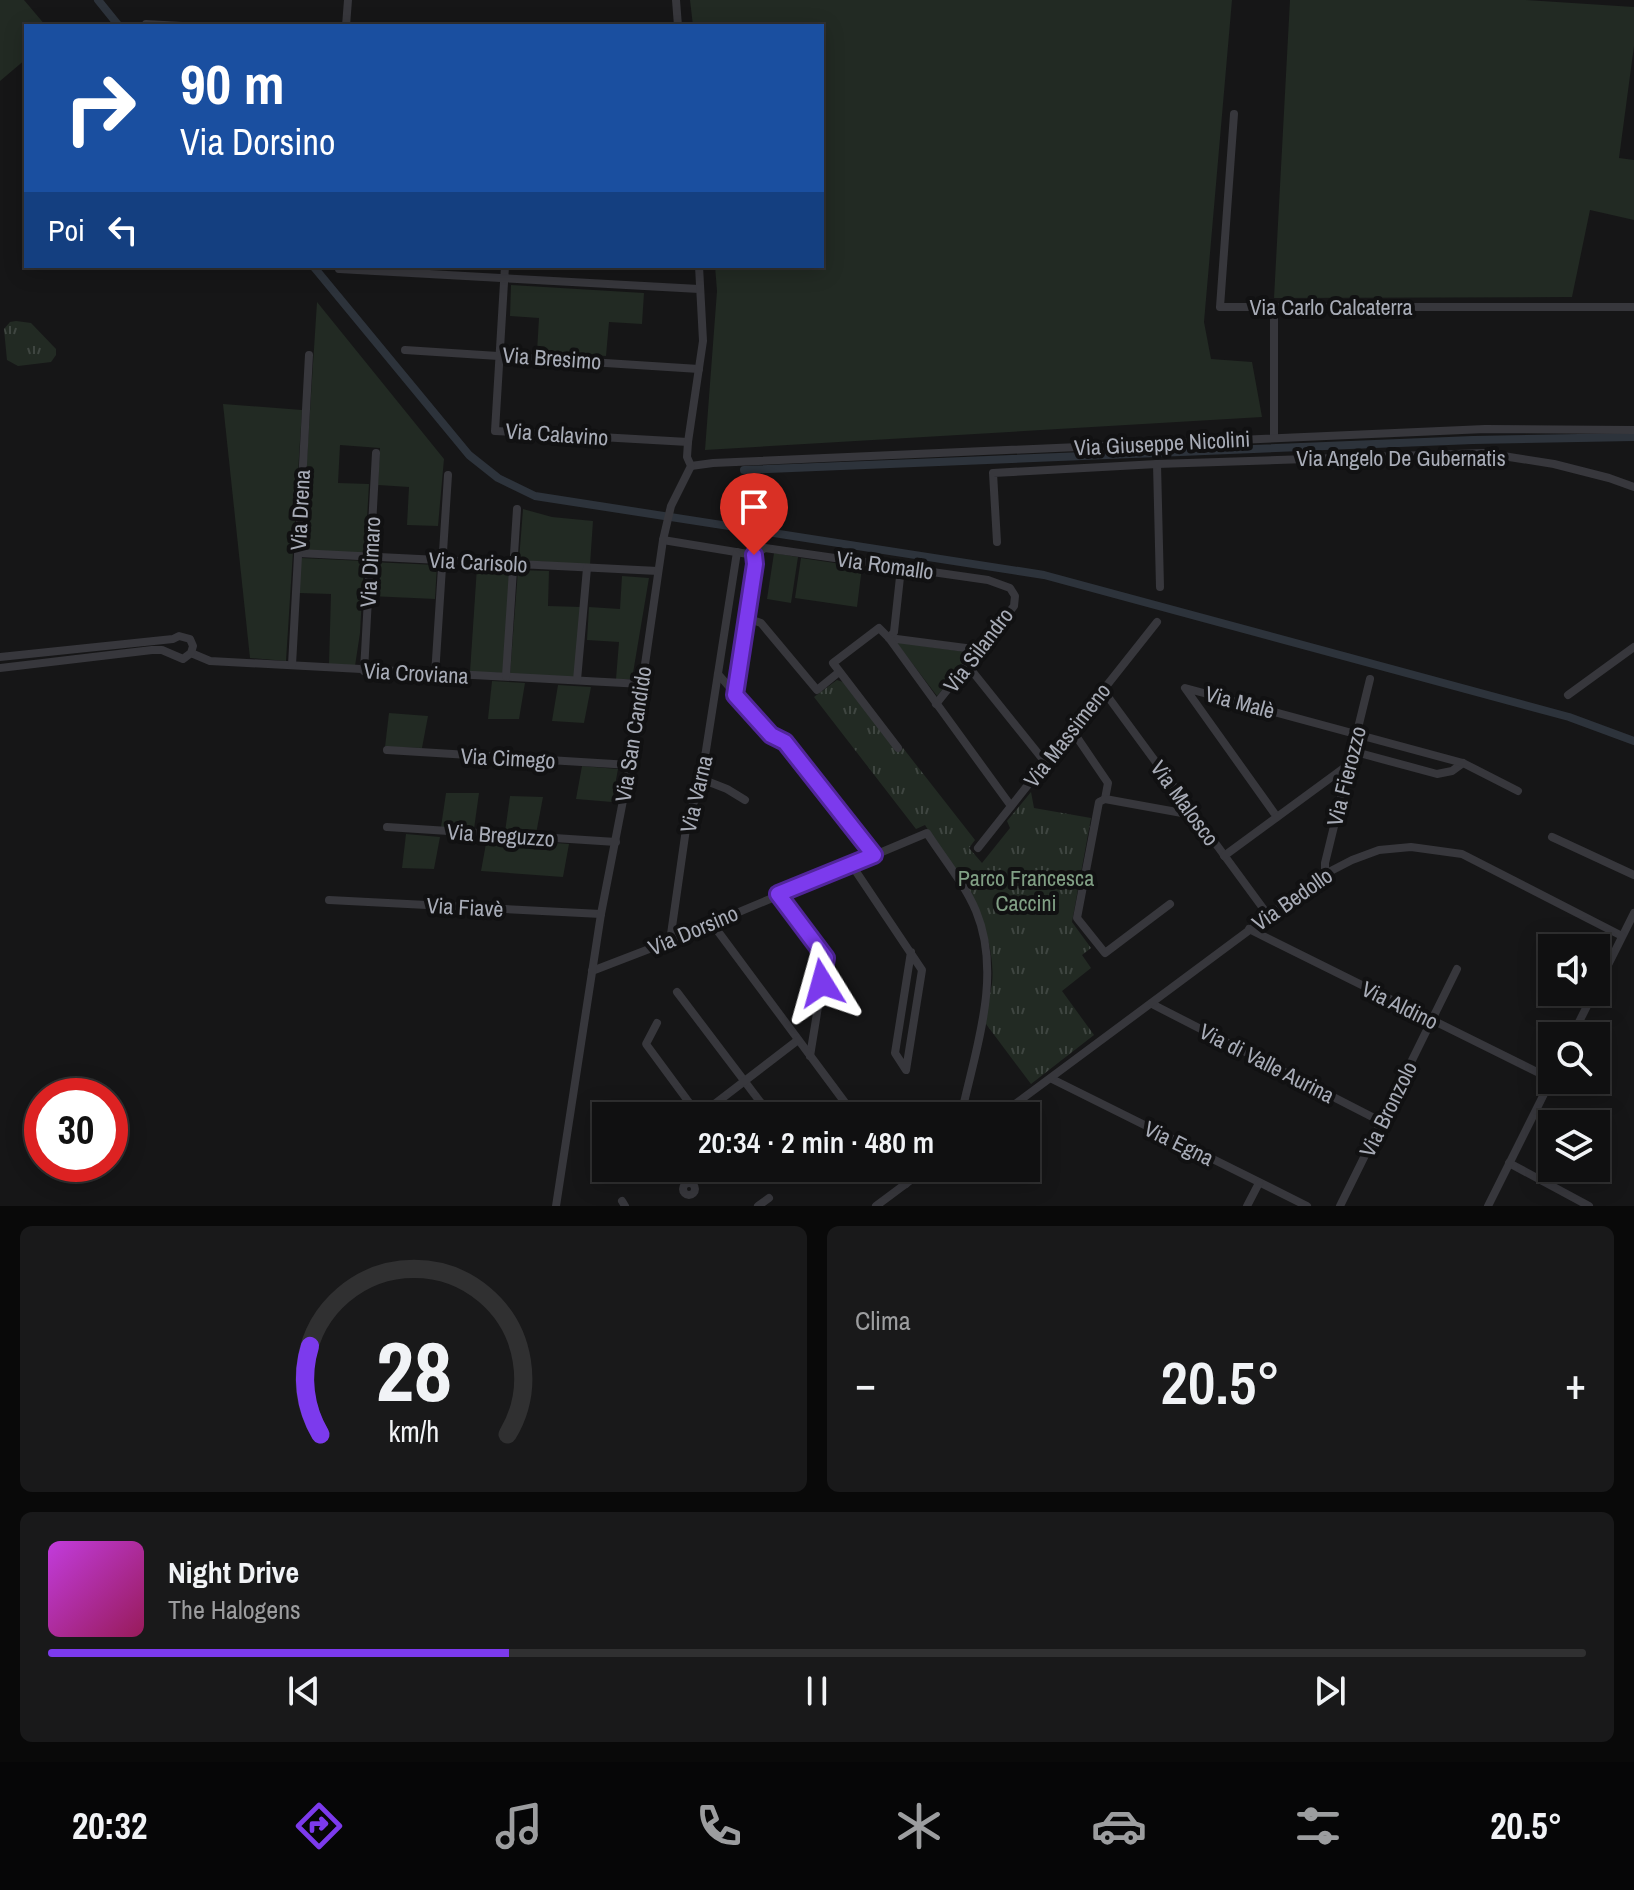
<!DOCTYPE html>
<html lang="it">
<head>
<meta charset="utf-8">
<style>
	:root { --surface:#101011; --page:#19191a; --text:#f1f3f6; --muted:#9c9d9f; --line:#303031; --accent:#7c3aed }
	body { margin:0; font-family:"Archivo Narrow",sans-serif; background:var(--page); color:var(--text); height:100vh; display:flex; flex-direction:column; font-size:30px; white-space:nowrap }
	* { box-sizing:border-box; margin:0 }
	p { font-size:26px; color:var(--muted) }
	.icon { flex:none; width:44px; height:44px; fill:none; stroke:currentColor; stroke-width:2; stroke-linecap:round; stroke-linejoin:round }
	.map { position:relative; height:1206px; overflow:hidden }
	.panel { display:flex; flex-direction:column; gap:20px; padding:20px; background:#090909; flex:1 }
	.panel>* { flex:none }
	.hud { position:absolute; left:24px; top:24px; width:800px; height:244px; border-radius:0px; box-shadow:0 4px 20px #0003,0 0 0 2px var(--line); background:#1a4fa0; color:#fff; overflow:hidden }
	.fabs { position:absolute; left:1538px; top:934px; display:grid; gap:16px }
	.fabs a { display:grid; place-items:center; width:72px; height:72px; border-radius:0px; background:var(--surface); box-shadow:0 4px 20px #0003,0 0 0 2px var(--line); font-size:40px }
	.speed { position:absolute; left:24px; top:1078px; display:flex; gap:16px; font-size:40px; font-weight:700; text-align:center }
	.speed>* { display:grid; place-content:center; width:104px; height:104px; border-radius:50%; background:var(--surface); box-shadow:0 4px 20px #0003,0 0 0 2px var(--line); line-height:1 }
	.speed .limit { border:12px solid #d22; background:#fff; color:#111 }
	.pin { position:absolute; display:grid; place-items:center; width:68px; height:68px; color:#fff; margin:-82px -34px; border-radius:50% 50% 50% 0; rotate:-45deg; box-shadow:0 0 8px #0007 }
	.pin .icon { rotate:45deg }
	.me { position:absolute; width:88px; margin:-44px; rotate:352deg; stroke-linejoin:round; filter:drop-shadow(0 0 6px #0008) }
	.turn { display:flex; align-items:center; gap:28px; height:168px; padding:0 24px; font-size:36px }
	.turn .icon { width:104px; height:104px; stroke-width:2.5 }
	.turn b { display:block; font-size:56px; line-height:68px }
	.then { display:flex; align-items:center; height:76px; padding:0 24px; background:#0003; gap:16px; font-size:30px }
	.big { font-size:60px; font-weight:600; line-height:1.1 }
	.panel .card { flex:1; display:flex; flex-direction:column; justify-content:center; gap:12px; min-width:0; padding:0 28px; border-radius:12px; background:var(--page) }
	.panel .dial { align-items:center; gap:0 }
	.dial svg { height:208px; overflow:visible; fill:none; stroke:var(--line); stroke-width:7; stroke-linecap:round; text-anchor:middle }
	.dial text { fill:var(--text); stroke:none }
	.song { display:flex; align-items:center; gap:24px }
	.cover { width:96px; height:96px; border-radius:12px; background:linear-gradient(135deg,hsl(290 70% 55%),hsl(330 70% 35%)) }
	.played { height:8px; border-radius:4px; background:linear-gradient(90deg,var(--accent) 30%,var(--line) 30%) }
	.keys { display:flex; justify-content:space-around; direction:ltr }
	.heat { display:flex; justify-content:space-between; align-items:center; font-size:44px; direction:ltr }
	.panel .tiles { flex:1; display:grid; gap:20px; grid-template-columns:1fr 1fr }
	.card:last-child { grid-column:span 2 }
	.trip { position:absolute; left:592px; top:1102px; width:448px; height:80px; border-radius:0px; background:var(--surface); box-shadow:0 4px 20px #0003,0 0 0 2px var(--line); font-weight:600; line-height:80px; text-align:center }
	.menu { display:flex; height:128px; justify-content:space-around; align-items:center; background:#060607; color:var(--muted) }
	.menu .icon { width:56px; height:56px }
	.menu .selected { color:var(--accent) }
	.menu b { font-size:36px; color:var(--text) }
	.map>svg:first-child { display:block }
	.green { fill:#222a23 }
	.park { fill:url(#park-tufts) }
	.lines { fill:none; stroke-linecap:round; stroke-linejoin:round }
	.canal { stroke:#2d333b; stroke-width:8 }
	.minor { stroke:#37373c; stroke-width:8 }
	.route-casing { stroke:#51269a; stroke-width:20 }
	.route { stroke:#7c3aed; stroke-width:14 }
	.labels { text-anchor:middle; stroke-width:8; stroke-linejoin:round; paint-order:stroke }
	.street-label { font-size:22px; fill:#a8acb7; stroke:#111112 }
	.park-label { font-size:22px; fill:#81a085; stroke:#111112 }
</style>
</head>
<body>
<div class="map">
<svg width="1634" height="1206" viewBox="0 0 1634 1206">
	<defs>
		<pattern id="park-tufts" width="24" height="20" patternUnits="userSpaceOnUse" patternTransform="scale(2)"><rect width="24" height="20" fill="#222a23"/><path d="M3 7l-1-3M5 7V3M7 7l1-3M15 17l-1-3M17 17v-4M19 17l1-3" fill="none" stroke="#3f4641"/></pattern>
	</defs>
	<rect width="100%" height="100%" fill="#161617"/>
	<g class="green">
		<path d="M0,0H24L46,26H26V59L0,81Z"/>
		<path d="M690,0H1232L1204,322L1211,359L1252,362L1262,417L705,450L717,291L715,266H822V26H693Z"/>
		<path d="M1290,0H1526L1634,7V46L1619,158L1634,160V220L1590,210L1572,297L1274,298Z"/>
		<path d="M511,285L644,293L642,324L609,322L606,356L537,352L539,318L510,316Z"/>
		<path d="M317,302L444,459L438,526L407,525L409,487L378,485L380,448L340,445L338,483L369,484L365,554L301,551Z"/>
		<path d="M223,404L302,410L286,661L250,658Z"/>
		<path d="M523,509L552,517L593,521L590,565L519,560Z"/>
		<path d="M774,553L798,557L791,603L767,599Z"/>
		<path d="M301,558L364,561L360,633L355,666L329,664L331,594L299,593Z"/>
		<path d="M801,558L862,567L857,607L795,598Z"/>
		<path d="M372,562L437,565L435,599L370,596Z"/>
		<path d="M477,567L510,569L503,673L470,672Z"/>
		<path d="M518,570L549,571L548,606L581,607L575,677L510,674Z"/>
		<path d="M622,576L649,578L632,679H616L619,642L587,640L589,607L620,609Z"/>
		<path d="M896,642L973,653L937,696Z"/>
		<path d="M492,681L525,683L519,719H488Z"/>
		<path d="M558,685L591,687L584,723L552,721Z"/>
		<path d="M389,713L428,716L422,748L385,747Z"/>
		<path d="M582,766L618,769L612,802L576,799Z"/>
		<path d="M446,793H479L474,829L441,827Z"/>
		<path d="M510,796L543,797L536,834L505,832Z"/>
		<path d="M406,834L440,837L434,869L402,868Z"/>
		<path d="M487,838L569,844L563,877L481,871Z"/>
	</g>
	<g class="park">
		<path d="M16,321L31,323L56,349V355L51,362L18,366L7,360L4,329L10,322Z"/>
		<path d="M837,680L843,682L898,751L903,748L975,840L969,848L982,863L1010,828L1007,821L1031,792L1034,808L1091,818L1072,922L1091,948L1082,955L1091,968L1062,991L1094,1035L1031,1084L983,1020C986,1008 990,996 992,984C998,924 955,872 925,825L916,829L814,697Z"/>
	</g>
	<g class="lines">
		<g class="canal">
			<path d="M98,0L119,26"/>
			<path d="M313,266L469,455L498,478L535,496L1044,575L1569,717L1634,741"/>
			<path d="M744,470L1473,440L1634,437"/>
		</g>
		<g class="minor">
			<path d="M676,0L678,26"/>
			<path d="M146,24L182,26"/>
			<path d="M346,26L348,0"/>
			<path d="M1234,114L1220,307H1634"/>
			<path d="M505,266L495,431L688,442"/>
			<path d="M339,269L699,289"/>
			<path d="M405,350L699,369"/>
			<path d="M1274,437V307"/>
			<path d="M1157,464L1160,587"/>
			<path d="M691,466L713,463L1485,429L1634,430"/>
			<path d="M663,540L754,555L755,564L735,695"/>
			<path d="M997,542L993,473L1157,464L1484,453L1554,464L1609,478L1634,487"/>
			<path d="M298,553L658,571"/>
			<path d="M754,555L765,548L988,580L1010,588L1015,596L1014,606L936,704"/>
			<path d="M747,618L761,623L817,690L839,672"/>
			<path d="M889,638L981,650"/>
			<path d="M889,638L894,632L901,568"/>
			<path d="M191,653L210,661L642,684"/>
			<path d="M0,657L173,639L179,636L190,639L193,646L191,653L183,659L162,650H152L0,668"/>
			<path d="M292,665L309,355"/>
			<path d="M968,666L1045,762"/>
			<path d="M364,671L376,453"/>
			<path d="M718,674L771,735L785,742L874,855"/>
			<path d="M435,675L448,475"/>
			<path d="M506,676L517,509"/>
			<path d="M577,680L587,568"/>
			<path d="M1103,690L1268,915"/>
			<path d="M1568,695L1634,647"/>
			<path d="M1072,730L1108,783L1105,799L1099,802L1077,918L1105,953L1170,904"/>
			<path d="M898,748L833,663L879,628L889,638L1011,806"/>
			<path d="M387,750L630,765"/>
			<path d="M1352,751L1437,774L1452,771L1463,763"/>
			<path d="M704,780L727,789L745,800"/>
			<path d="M1105,799L1193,815"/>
			<path d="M1277,817L1185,688L1463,763L1518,791"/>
			<path d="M387,827L616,842"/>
			<path d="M1552,837L1634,875"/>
			<path d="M978,848L1157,622"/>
			<path d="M1224,856L1348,765"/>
			<path d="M851,864L922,970L906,1070L895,1053L911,952"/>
			<path d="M1325,874V863L1370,679"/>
			<path d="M778,894L826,958L810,1056"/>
			<path d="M329,900L601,914"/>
			<path d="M711,922L855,1116"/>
			<path d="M1249,929L1551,1079"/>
			<path d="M670,941L688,815L704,780V763L737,552"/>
			<path d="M592,971L670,941L927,833C943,858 964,883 976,911C1003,976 975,1050 961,1116"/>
			<path d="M1596,989L1634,913"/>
			<path d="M677,992L771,1116"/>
			<path d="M1152,1004L1382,1122"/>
			<path d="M657,1023L646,1044L699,1116"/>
			<path d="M1572,1036L1594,992"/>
			<path d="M1052,1079L1307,1206"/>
			<path d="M699,1116L798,1040"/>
			<path d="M999,1116L1325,874L1352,860L1379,850L1411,847L1462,854L1622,936"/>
			<path d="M1509,1163L1589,1206"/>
			<path d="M810,1168L812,1171"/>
			<path d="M894,1168L906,1184"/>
			<path d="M690,1182L692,1168"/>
			<circle cx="689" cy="1189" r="6"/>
			<path d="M622,1201L625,1206"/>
			<path d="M556,1206L601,914L632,754L663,540L671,506L691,466L687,457L688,442L703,341L699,266"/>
			<path d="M758,1206L769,1198"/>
			<path d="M876,1206L927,1168"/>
			<path d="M1247,1206L1259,1183"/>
			<path d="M1340,1206L1457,969"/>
			<path d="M1488,1206L1552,1078"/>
		</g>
	</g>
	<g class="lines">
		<g class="route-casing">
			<path id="route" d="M754,555L755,564L735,695L771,735L785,742L874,855L778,894L826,958L822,983"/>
		</g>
		<use href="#route" class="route"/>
	</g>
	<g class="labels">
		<g class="street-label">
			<text x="1331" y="315">Via Carlo Calcaterra</text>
			<text transform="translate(552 358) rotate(4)" y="8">Via Bresimo</text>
			<text transform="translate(557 434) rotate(4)" y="8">Via Calavino</text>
			<text transform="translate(1162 443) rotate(-3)" y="8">Via Giuseppe Nicolini</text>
			<text x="1401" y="466">Via Angelo De Gubernatis</text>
			<text transform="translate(300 510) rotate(-87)" y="8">Via Drena</text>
			<text transform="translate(370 562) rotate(-87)" y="8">Via Dimaro</text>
			<text transform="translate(478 562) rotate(3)" y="8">Via Carisolo</text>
			<text transform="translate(885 565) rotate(8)" y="8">Via Romallo</text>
			<text transform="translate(978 650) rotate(-53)" y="8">Via Silandro</text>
			<text transform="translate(416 673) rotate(3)" y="8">Via Croviana</text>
			<text transform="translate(1240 702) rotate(15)" y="8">Via Malè</text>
			<text transform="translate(633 734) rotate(-81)" y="8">Via San Candido</text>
			<text transform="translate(1067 735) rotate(-52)" y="8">Via Massimeno</text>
			<text transform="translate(508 758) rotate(3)" y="8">Via Cimego</text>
			<text transform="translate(1346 776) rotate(-76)" y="8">Via Fierozzo</text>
			<text transform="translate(696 794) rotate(-77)" y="8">Via Varna</text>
			<text transform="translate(1185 803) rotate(54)" y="8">Via Malosco</text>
			<text transform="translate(501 835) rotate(4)" y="8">Via Breguzzo</text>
			<text transform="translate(1292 899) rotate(-35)" y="8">Via Bedollo</text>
			<text transform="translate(465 907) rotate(3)" y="8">Via Fiavè</text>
			<text transform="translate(693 930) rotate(-23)" y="8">Via Dorsino</text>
			<text transform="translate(1400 1005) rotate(26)" y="8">Via Aldino</text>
			<text transform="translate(1267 1063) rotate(27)" y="8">Via di Valle Aurina</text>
			<text transform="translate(1388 1109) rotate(-64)" y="8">Via Bronzolo</text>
			<text transform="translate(1179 1143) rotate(26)" y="8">Via Egna</text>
		</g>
		<g class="park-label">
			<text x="1026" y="886">Parco Francesca<tspan x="1026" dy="25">Caccini</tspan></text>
		</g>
	</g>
</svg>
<div class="fabs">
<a><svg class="icon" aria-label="sound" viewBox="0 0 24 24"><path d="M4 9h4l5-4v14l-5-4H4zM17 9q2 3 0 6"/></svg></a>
<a><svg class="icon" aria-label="search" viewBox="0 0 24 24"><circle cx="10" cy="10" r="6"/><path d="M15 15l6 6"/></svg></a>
<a><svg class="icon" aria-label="layers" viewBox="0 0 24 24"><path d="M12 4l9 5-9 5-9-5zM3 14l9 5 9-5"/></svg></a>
</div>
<div class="speed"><div class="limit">30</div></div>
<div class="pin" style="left:754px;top:555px;background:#d93025"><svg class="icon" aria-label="arrive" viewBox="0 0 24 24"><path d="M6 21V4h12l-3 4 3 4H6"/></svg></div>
<svg class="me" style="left:822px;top:983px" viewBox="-20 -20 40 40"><path d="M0-17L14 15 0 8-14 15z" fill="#7c3aed" stroke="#fff" stroke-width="4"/></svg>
<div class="trip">20:34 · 2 min · 480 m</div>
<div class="hud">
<div class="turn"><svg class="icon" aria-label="right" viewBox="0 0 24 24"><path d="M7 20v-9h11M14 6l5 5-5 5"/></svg><div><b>90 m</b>Via Dorsino</div></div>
<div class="then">Poi<svg class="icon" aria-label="left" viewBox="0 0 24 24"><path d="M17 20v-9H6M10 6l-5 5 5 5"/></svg></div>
</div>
</div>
<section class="panel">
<div class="tiles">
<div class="card dial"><svg viewBox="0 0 100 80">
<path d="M14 69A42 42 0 1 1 86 69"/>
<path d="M14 69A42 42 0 0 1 10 35" stroke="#7c3aed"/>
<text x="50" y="56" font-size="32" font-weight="700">28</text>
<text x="50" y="72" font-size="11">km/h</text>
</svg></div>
<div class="card"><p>Clima</p>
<div class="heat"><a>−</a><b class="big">20.5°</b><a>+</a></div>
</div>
<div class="card">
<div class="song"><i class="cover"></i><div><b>Night Drive</b><p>The Halogens</p></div></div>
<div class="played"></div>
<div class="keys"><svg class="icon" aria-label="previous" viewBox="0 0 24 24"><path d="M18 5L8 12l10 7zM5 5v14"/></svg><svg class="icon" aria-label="pause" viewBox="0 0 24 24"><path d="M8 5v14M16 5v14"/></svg><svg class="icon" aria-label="next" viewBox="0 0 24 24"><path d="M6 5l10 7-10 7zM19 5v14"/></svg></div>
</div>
</div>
</section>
<nav class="menu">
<b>20:32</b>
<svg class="icon selected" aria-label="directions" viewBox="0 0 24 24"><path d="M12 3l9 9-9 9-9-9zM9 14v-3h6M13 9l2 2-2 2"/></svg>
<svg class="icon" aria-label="music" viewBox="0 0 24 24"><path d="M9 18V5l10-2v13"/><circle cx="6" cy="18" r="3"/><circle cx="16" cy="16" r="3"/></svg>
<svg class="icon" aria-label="phone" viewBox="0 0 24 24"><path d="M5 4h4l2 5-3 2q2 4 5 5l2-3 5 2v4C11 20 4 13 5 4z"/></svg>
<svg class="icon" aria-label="climate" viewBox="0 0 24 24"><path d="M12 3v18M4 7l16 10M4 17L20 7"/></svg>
<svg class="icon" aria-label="car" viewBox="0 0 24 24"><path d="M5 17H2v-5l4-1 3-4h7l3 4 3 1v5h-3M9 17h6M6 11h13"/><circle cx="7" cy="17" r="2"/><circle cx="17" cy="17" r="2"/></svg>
<svg class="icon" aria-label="filters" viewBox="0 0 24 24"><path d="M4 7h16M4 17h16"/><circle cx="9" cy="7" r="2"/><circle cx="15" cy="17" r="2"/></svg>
<b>20.5°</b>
</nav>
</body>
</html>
